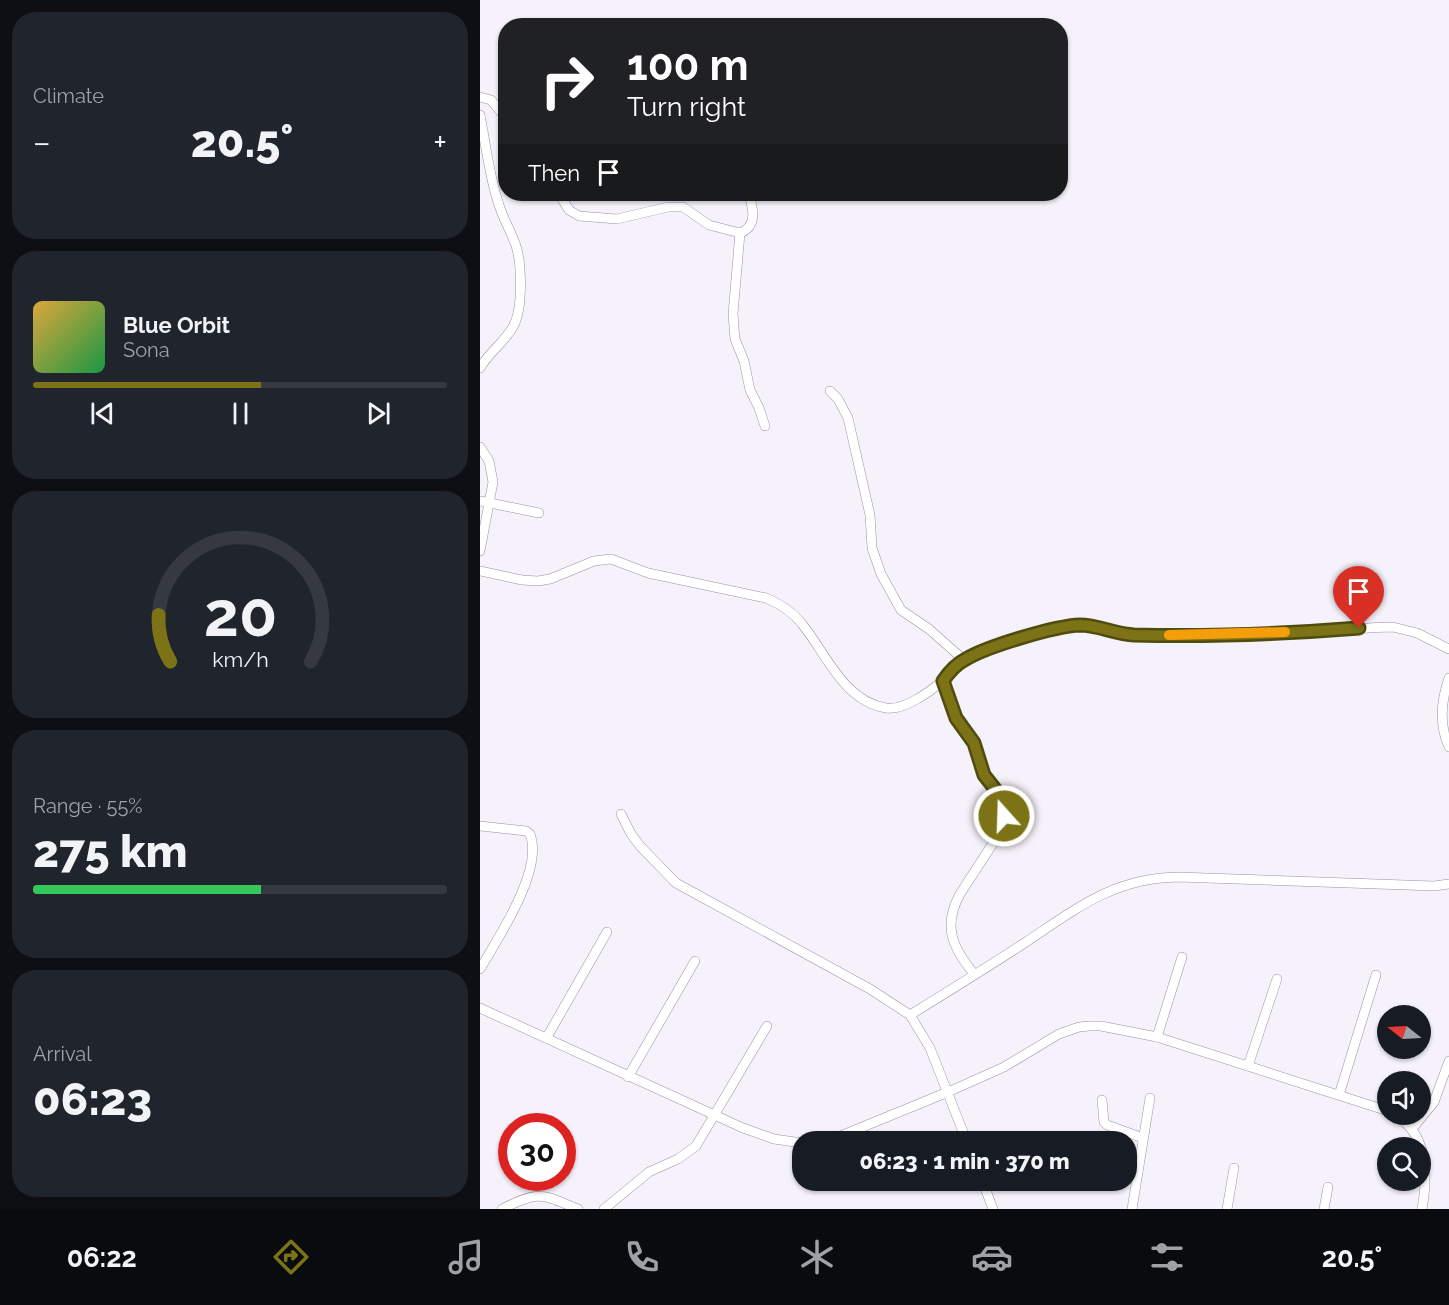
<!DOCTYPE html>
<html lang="en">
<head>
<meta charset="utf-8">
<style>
	:root { --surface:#171b24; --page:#20242c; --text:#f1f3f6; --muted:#9ea1a6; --line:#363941; --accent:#7b7316 }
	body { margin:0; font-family:Raleway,sans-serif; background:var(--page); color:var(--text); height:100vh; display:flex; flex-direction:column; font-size:22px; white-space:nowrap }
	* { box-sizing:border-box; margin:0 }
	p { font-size:20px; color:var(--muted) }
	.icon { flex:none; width:33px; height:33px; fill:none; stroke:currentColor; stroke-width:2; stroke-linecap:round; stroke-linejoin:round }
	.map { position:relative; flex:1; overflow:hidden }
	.sheet { display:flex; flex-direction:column; gap:12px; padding:12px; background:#0d0f14; width:480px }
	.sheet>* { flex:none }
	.guide { position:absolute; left:18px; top:18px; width:570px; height:183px; border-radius:24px; box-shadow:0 2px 4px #0004; background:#202124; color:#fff; overflow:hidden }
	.needle { width:39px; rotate:288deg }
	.tools { position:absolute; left:897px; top:1005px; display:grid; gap:12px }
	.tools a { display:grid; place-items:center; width:54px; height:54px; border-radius:50%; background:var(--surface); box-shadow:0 2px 4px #0004; font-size:30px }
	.speed { position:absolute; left:18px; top:1113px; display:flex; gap:12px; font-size:30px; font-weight:700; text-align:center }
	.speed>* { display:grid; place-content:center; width:78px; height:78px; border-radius:50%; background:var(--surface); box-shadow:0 2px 4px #0004; line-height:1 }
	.speed .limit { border:9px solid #d22; background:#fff; color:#111 }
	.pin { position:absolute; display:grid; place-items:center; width:51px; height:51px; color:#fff; margin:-62px -26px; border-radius:50% 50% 50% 0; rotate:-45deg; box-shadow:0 0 6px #0007 }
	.pin .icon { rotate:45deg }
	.me { position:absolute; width:66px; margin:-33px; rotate:340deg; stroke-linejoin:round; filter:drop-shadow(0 0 4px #0008) }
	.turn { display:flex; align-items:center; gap:21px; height:126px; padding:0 30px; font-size:27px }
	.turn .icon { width:78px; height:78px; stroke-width:2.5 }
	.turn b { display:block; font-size:42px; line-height:51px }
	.then { display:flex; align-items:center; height:57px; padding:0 30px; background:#0003; gap:12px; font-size:22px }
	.big { font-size:45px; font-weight:800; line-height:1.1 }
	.sheet .tile { flex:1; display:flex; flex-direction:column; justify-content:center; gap:9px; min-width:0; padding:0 21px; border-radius:24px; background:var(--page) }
	.sheet .dial { align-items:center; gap:0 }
	.dial svg { height:156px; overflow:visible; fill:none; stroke:var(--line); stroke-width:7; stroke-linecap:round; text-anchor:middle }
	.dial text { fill:var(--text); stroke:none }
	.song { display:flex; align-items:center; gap:18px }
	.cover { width:72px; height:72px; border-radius:9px; background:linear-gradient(135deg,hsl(40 70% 55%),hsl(140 70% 35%)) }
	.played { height:6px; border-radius:3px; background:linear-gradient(90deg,var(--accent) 55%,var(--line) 55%) }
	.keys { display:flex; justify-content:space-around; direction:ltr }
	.heat { display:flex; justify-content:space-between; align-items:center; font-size:33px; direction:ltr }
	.charge { height:9px; border-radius:4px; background:linear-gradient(90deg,#34c759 55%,var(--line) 0) }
	.trip { position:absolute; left:312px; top:1131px; width:345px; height:60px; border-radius:24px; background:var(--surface); box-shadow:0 2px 4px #0004; font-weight:800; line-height:60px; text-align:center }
	.menu { display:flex; height:96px; justify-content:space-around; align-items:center; background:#090b0e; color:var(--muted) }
	.menu .icon { width:42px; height:42px }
	.menu .current { color:var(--accent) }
	.menu b { font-size:27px; color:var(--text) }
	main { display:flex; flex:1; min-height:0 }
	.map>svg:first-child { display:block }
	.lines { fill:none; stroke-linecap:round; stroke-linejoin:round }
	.minor-casing { stroke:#9b91a7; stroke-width:10 }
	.minor { stroke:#fff; stroke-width:9 }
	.route-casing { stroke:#504b0e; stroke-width:15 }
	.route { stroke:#7b7316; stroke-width:10 }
	.slow { stroke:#f59e0b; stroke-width:10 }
</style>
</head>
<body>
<main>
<section class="sheet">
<div class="tile"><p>Climate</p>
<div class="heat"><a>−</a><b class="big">20.5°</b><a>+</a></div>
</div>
<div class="tile">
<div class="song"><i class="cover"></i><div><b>Blue Orbit</b><p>Sona</p></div></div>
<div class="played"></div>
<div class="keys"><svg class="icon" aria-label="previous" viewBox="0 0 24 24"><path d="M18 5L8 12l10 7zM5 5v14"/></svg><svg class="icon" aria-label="pause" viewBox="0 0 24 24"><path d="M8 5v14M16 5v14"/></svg><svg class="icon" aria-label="next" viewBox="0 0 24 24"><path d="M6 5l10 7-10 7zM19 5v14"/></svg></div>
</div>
<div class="tile dial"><svg viewBox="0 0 100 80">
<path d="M14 69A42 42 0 1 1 86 69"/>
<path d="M14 69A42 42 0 0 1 8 45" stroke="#7b7316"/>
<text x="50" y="56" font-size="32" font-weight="700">20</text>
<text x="50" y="72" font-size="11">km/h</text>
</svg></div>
<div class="tile"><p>Range · 55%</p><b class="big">275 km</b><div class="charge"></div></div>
<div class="tile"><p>Arrival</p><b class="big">06:23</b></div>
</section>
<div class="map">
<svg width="969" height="1209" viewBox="0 0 969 1209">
	<rect width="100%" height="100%" fill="#f6f2fb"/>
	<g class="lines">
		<g class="minor-casing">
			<g id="minor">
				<path d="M0,97L11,100L26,118"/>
				<path d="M0,115C6,145 9,176 19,205C23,218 30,230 35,243C42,261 43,307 34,325C26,341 9,352 0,368"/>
				<path d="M79,194L89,210L99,216L137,219L188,207H203L229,225L260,233C278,226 273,209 269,194"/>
				<path d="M260,233L253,314L255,339L264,361L270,390L279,408L285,426"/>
				<path d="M350,391L358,399L368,418L390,515L392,548L401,574L421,610L449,629L484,660"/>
				<path d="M0,447L9,461L13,482L0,551"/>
				<path d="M0,501L59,513"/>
				<path d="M0,571L42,580L58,581L70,579L114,561L131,559L168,573L286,598C300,604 313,612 322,624C346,653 363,701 406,708C423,711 450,692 462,681C468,676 472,670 478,665C500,647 543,637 571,630C600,623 604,626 633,633C646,636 660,635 673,635C731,635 788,634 845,631C868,630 890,627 913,627L937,633L969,649"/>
				<path d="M969,678C961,701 959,725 969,747"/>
				<path d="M463,681L476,718L494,743L504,775L519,794L523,805L524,816L519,834L480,894C462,927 473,948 494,974"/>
				<path d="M141,814L151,834L160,846L196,883L390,989L430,1015L450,1048L487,1142"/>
				<path d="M0,826L46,831L50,834C64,870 18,938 0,969"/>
				<path d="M0,1008L263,1128L294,1139L322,1143"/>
				<path d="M430,1015C469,991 508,967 546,942C597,908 634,878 698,877L954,886L969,884"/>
				<path d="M67,1037L127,932"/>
				<path d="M677,1037L702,957"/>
				<path d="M768,1066L797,979"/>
				<path d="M148,1077L215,961"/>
				<path d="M859,1095L896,975"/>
				<path d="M622,1100L624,1122L627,1125L663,1138"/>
				<path d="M913,1114C949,1133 948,1175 942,1209"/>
				<path d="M932,1129L954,1102L969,1061"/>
				<path d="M336,1142L363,1135L468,1092L524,1067L579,1034L599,1027L609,1026H621L677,1037L908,1111"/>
				<path d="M502,1180L513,1209"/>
				<path d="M22,1209C60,1190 61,1194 98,1209"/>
				<path d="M124,1209L169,1172L198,1159L216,1146L287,1026"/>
				<path d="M652,1209L670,1098"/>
				<path d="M747,1209L754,1168"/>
				<path d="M844,1209L848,1187"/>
			</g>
		</g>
		<use href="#minor" class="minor"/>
	</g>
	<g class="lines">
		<g class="route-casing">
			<path id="route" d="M524,816L523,805L519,794L504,775L494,743L476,718L463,681C469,672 476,664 486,659C508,646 575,626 600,625C618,625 635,634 654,635C729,637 804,634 879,628"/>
		</g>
		<use href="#route" class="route"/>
		<path class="slow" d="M689,635L805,632"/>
	</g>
</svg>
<div class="tools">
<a><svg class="needle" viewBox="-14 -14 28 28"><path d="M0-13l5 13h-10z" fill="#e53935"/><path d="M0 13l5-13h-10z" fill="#9ea1a6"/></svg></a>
<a><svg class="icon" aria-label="sound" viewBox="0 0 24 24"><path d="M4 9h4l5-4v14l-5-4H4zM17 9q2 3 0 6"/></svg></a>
<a><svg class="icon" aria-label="search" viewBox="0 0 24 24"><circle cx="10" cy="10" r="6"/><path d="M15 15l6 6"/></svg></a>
</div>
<div class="speed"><div class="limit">30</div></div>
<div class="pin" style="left:879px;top:628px;background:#d93025"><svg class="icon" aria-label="arrive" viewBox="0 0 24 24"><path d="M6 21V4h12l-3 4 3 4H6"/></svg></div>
<svg class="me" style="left:524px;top:816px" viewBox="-20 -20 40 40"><circle r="17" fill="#7b7316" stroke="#fff" stroke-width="3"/><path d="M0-11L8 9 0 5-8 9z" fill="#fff"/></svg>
<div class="trip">06:23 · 1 min · 370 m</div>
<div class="guide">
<div class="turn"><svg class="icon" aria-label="right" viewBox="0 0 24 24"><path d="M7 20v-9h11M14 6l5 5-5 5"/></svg><div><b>100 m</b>Turn right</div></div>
<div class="then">Then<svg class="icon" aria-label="arrive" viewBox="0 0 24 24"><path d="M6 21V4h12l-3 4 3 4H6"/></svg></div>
</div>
</div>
</main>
<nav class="menu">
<b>06:22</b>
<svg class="icon current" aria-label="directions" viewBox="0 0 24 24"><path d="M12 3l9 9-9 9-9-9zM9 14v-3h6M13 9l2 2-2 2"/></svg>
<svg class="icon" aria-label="music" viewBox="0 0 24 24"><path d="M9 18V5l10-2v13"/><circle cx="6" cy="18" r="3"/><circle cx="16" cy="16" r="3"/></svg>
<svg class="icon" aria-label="phone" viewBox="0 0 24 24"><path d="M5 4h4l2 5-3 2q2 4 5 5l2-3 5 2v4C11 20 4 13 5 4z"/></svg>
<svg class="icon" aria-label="climate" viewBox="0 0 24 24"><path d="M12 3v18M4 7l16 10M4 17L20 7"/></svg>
<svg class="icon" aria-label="car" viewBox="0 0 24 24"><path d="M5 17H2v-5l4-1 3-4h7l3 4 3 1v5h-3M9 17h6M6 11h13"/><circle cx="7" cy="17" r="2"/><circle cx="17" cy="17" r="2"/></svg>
<svg class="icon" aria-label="filters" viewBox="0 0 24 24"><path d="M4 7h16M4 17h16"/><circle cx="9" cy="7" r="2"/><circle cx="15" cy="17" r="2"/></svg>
<b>20.5°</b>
</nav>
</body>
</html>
